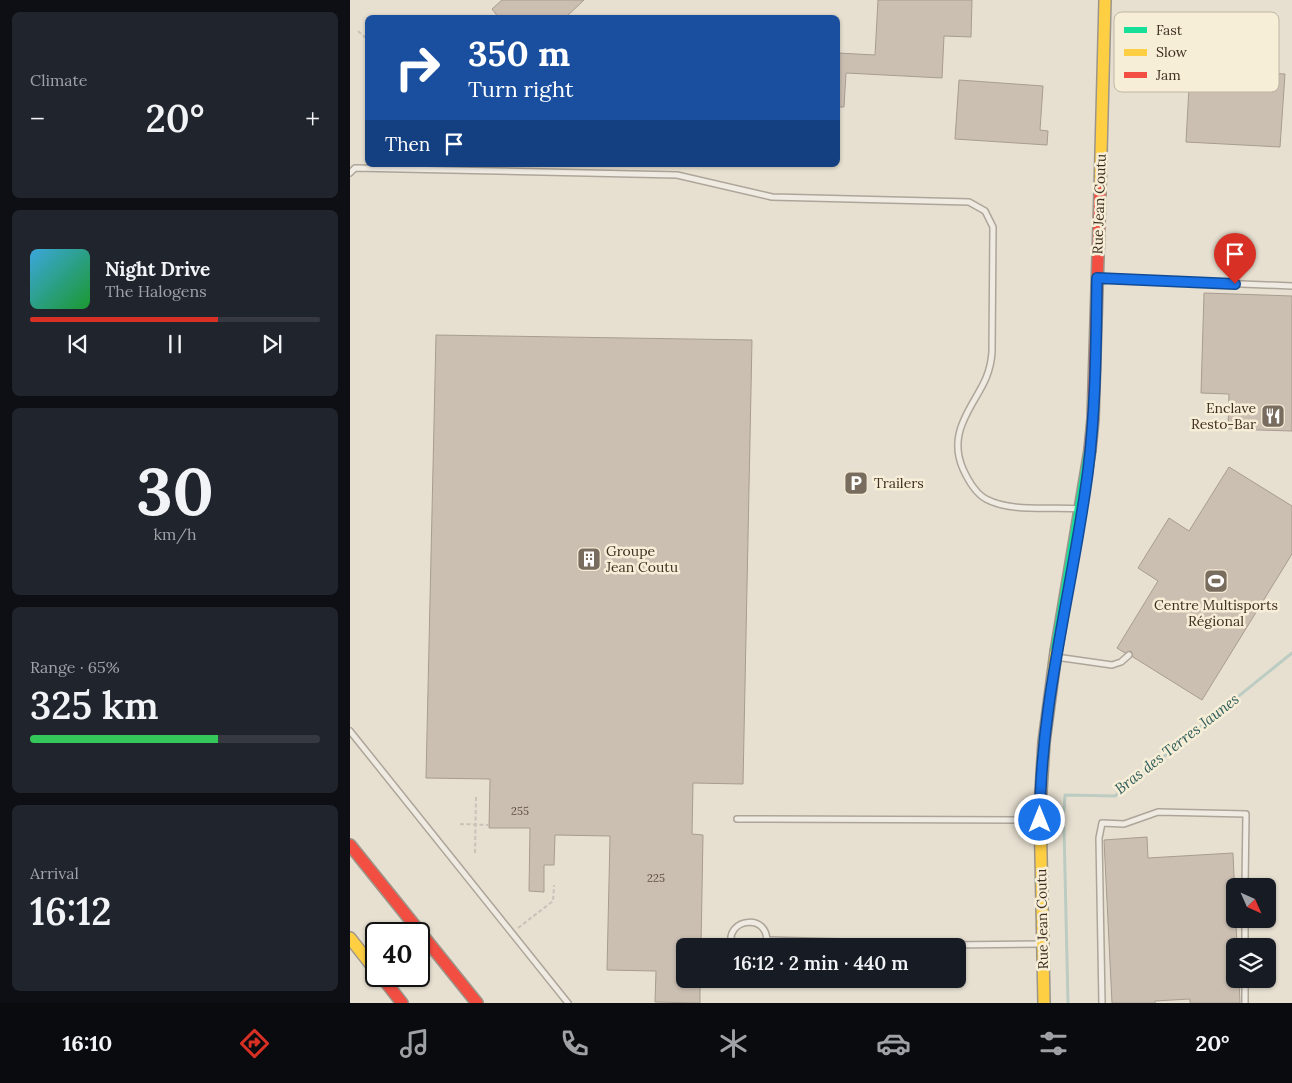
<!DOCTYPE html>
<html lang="en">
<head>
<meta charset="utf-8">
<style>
	:root { --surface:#171b24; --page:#20242c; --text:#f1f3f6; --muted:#9ea1a6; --line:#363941; --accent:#d93025 }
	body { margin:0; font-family:Lora,serif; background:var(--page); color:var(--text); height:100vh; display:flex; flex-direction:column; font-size:19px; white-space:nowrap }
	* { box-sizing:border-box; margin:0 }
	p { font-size:16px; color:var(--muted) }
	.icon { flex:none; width:28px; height:28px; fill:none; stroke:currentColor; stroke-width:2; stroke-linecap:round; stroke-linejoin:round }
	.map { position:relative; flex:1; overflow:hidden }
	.panel { display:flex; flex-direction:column; gap:12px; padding:12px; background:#0d0f14; width:350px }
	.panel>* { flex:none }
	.banner { position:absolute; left:15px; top:15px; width:475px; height:152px; border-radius:8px; box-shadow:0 1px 4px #0004; background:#1a4fa0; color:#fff; overflow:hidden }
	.needle { width:32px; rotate:135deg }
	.controls { position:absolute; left:876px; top:878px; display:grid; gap:10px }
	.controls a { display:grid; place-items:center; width:50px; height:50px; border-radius:8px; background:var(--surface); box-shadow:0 1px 4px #0004; font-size:25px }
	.speed { position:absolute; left:15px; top:922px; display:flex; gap:10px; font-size:25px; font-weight:700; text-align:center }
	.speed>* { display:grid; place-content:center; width:65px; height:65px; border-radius:50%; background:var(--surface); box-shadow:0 1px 4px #0004; line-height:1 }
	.speed .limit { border:2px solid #111; border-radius:8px; background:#fff; color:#111 }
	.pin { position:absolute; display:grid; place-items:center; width:42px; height:42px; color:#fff; margin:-51px -21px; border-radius:50% 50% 50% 0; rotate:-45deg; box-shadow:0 0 5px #0007 }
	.pin .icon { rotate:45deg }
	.me { position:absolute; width:55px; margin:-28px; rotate:0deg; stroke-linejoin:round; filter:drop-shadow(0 0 4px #0008) }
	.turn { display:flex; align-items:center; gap:18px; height:105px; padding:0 20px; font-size:22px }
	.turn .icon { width:65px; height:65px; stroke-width:2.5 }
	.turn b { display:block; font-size:35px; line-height:42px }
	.then { display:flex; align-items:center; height:48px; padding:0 20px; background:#0003; gap:10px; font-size:19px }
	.big { font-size:38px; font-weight:600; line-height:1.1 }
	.panel .tile { flex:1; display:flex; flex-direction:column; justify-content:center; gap:8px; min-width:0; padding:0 18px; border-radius:8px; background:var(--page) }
	.panel .dial { align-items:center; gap:0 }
	.dial b { font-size:65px; line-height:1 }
	.song { display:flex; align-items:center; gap:15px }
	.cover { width:60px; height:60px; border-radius:8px; background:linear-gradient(135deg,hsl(200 70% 55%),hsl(130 70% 35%)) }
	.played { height:5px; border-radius:2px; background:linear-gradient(90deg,var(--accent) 65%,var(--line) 65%) }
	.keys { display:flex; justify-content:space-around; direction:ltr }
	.heat { display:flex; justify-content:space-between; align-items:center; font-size:28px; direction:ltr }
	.charge { height:8px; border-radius:4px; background:linear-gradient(90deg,#34c759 65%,var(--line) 0) }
	.trip { position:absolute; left:326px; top:938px; width:290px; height:50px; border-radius:8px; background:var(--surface); box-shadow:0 1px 4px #0004; font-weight:600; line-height:50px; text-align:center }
	.tab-bar { display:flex; height:80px; justify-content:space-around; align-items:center; background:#090b0e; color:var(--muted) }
	.tab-bar .icon { width:35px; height:35px }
	.tab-bar .current { color:var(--accent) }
	.tab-bar b { font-size:22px; color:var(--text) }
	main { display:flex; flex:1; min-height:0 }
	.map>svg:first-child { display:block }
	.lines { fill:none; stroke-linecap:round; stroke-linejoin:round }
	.stream { stroke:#bcccc2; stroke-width:3 }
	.building { fill:#cbbfb2; stroke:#a89c90 }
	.lane-casing { stroke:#ada599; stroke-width:8 }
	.fast-casing { stroke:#9c958a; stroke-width:14 }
	.slow-casing { stroke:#9c958a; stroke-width:14 }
	.jam-casing { stroke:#9c958a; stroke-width:14 }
	.path { stroke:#c8c2b9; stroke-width:2; stroke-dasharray:4 2.5; stroke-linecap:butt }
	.lane { stroke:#efebe3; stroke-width:5 }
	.fast { stroke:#16e098; stroke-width:11 }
	.slow { stroke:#ffcf43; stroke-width:11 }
	.jam { stroke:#f24e42; stroke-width:11 }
	.route-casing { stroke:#114b97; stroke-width:12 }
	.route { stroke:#1a73e8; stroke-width:9 }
	.labels { text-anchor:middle; stroke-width:5; stroke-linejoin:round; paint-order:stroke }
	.number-label { font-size:11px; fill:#605244 }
	.street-label { font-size:14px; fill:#3d2e20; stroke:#f7eed8 }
	.poi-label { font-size:14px; fill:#3d2e20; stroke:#f7eed8; text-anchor:start }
	.water-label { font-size:15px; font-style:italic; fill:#2f5d5a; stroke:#f7eed8 }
	.key { fill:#f7eed8; stroke:#bfb4a1; stroke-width:1 }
	.key-label { font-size:14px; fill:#3d2e20 }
</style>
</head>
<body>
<main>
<section class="panel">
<div class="tile"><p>Climate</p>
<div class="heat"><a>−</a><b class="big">20°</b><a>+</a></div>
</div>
<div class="tile">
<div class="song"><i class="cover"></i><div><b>Night Drive</b><p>The Halogens</p></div></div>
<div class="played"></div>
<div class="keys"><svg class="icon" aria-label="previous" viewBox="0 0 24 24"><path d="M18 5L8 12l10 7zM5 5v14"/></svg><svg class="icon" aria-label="pause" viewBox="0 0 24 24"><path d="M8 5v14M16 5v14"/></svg><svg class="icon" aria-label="next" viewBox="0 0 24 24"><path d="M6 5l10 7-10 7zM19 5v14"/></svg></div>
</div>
<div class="tile dial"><b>30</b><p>km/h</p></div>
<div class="tile"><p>Range · 65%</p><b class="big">325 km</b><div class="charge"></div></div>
<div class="tile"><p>Arrival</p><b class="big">16:12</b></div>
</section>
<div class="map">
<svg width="942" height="1003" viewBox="0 0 942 1003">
	<rect width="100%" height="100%" fill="#e7e0d1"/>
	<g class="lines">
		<g class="stream">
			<path d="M714,811L715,795L765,796L942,653"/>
			<path d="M714,828L718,1003"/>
		</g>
	</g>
	<g class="building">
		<path d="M152,0H234L215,18H149L142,9Z"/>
		<path d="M528,0H622L621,37L594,36L592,78L496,73L494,107H488V53L525,55Z"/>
		<path d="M840,69L935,74L930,147L836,142Z"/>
		<path d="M609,80L693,86L690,130L698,131L697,145L605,139Z"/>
		<path d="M854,293L942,296V431L878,429L879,394L851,393Z"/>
		<path d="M86,335L402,340L393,784L343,783L342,834L353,835L351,946H335V979H350V1003L305,1002L306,971L257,970L260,836L205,835L204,865H194V892L179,891L180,828H139L140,779L76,778Z"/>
		<path d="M879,467L942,506V554L852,700L783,657L781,651L775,653L767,648L808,581L788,568L819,518L839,531Z"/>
		<path d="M797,837L798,858L883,853L887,946H885V979H889L890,1003H840V999L805,1001V1003H762L754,840Z"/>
	</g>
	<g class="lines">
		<g class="lane-casing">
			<g id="lane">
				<path d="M0,173L5,168L327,175L422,197L619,202L635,211L643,227L642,352C640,383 624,395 613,422C606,438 606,453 613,469C618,480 625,493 636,499C662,513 703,506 731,509"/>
				<path d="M748,278L942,286"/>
				<path d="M706,657L762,665L771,662L779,655"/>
				<path d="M0,731L218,1003"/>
				<path d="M387,819L690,820"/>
				<path d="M417,940L601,945L690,944"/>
				<path d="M382,946C373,917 423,912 416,946"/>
				<path d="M895,946V919"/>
				<path d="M752,1003L749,838L752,823L774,824L808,812L896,814L895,886"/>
				<path d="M895,1003V979"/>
			</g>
		</g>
		<g class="fast-casing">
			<path id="fast" d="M706,652L740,450"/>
		</g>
		<g class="slow-casing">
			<g id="slow">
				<path d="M750,191L755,0"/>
				<path d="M0,938L26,971"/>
				<path d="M694,1003L690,807L694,742L706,652"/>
			</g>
		</g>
		<g class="jam-casing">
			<g id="jam">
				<path d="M740,450L743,419L750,191"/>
				<path d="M0,845L127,1003"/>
				<path d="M31,976L52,1003"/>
			</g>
		</g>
		<g class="path">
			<path d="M8,31L18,40"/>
			<path d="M110,824L139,825"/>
			<path d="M125,853L126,797"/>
			<path d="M168,928L203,901L204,885"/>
		</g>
		<use href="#lane" class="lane"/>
		<use href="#fast" class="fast"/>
		<use href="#slow" class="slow"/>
		<use href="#jam" class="jam"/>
	</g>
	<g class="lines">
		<g class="route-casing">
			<path id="route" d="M690,820C690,702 723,588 738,471C746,407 746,343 747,278L885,284"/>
		</g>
		<use href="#route" class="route"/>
	</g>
	<defs>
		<g id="restaurant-square" transform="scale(1.25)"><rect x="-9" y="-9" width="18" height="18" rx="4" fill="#786c5e" stroke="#f7eed8"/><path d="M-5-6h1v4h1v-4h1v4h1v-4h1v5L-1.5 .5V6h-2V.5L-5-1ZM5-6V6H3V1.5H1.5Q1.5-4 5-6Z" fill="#fff"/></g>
		<g id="parking-square" transform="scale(1.25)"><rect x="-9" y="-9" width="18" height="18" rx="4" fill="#786c5e" stroke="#f7eed8"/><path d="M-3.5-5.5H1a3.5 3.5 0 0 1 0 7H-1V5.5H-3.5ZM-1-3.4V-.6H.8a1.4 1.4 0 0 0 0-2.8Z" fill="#fff"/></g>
		<g id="building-square" transform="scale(1.25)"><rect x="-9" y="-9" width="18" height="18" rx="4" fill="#786c5e" stroke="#f7eed8"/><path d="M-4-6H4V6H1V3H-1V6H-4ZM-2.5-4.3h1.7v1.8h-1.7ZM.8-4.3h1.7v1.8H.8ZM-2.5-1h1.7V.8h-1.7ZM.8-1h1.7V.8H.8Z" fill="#fff"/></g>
		<g id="stadium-square" transform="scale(1.25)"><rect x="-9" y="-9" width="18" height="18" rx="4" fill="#786c5e" stroke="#f7eed8"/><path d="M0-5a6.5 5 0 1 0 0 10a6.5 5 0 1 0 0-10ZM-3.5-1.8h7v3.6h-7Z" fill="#fff"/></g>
	</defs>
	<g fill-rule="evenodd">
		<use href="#restaurant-square" x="923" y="416"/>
		<use href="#parking-square" x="506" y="483"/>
		<use href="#building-square" x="239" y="559"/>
		<use href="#stadium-square" x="866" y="581"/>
	</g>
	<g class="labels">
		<g class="number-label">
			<text x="170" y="815">255</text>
			<text x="306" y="882">225</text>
		</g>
		<g class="street-label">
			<text transform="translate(749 204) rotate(-88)" y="5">Rue Jean Coutu</text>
			<text transform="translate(692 919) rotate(-91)" y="5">Rue Jean Coutu</text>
		</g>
		<g class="poi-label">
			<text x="906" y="413" text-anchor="end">Enclave<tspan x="906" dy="16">Resto-Bar</tspan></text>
			<text x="524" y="488">Trailers</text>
			<text x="256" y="556">Groupe<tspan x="256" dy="16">Jean Coutu</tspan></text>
			<text x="866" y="610" text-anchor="middle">Centre Multisports<tspan x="866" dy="16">Régional</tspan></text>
		</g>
		<g class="water-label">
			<text transform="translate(827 744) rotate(-38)" y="5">Bras des Terres Jaunes</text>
		</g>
	</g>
	<rect x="764" y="12" width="165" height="80" rx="8" class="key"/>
	<rect x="774" y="27" width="23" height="6" fill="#16e098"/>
	<rect x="774" y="49" width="23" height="7" fill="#ffcf43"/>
	<rect x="774" y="72" width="23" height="6" fill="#f24e42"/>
	<g class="key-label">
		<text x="806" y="35">Fast</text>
		<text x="806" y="57">Slow</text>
		<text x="806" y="80">Jam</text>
	</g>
</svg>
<div class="controls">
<a><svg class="needle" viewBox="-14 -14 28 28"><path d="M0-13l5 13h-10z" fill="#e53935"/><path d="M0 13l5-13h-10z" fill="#9ea1a6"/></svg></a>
<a><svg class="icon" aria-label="layers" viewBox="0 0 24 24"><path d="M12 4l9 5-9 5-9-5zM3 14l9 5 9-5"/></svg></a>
</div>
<div class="speed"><div class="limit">40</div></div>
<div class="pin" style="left:885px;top:284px;background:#d93025"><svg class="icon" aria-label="arrive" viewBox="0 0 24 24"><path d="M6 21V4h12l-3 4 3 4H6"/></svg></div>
<svg class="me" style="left:690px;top:820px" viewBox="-20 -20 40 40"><circle r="17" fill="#1a73e8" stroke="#fff" stroke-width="3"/><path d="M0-11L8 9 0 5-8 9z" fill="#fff"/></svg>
<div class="trip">16:12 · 2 min · 440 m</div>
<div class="banner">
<div class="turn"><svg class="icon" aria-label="right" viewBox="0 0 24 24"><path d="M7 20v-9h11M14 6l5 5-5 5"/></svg><div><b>350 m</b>Turn right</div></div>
<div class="then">Then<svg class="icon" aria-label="arrive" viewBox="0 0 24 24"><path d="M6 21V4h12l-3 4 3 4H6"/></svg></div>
</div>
</div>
</main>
<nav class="tab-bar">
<b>16:10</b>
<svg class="icon current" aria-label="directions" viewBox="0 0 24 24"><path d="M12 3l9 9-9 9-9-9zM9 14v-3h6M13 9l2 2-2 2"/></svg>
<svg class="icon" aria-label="music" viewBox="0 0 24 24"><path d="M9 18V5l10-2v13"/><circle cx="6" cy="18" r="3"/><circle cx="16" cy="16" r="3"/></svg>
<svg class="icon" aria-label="phone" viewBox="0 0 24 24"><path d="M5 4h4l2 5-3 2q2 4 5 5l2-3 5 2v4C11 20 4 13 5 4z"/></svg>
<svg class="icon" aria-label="climate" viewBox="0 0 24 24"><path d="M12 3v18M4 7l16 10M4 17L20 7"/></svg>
<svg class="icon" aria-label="car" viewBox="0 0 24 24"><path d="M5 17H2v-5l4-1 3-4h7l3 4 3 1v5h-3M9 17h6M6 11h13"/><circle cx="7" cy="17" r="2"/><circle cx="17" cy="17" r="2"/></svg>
<svg class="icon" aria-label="filters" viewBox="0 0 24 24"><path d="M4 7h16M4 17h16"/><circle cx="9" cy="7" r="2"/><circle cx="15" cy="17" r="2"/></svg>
<b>20°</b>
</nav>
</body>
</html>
